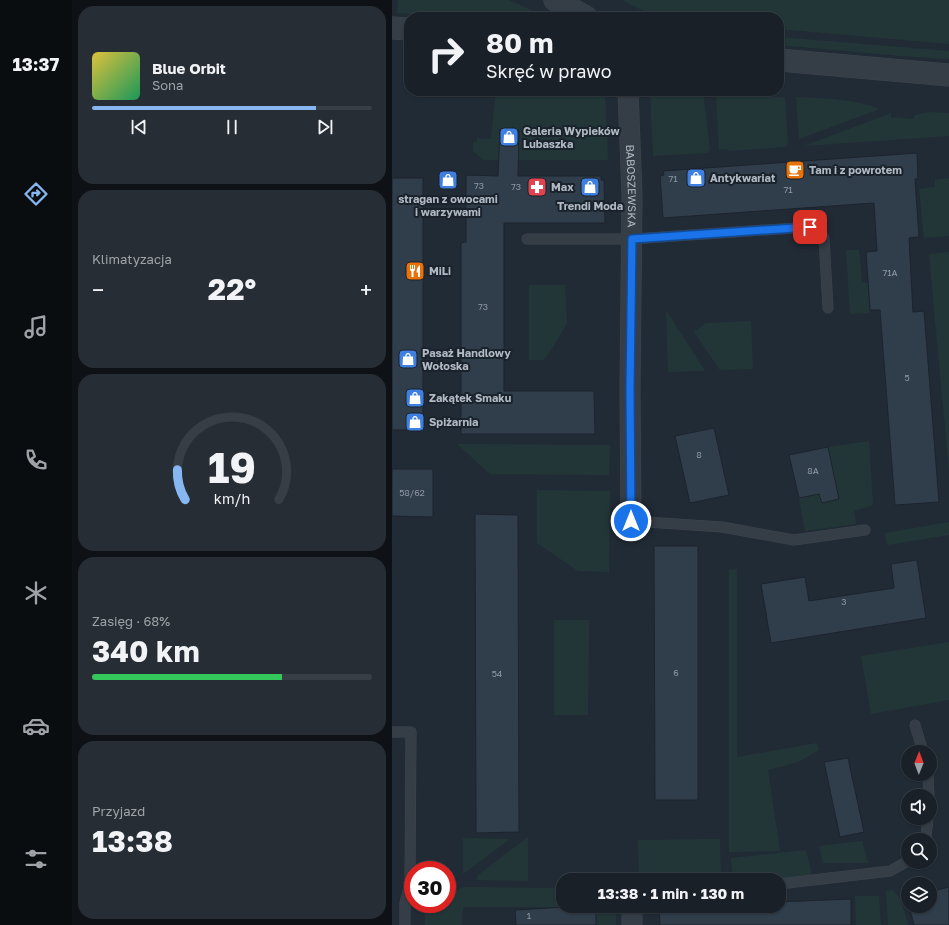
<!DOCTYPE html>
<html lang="pl">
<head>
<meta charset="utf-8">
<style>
	:root { --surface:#192028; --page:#262d34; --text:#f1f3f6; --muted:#9fa3a8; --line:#373e45; --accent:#86b7f1 }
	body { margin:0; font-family:"Golos Text",sans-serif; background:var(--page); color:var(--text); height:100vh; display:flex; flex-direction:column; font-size:15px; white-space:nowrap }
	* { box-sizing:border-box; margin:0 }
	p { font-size:13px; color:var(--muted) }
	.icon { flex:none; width:22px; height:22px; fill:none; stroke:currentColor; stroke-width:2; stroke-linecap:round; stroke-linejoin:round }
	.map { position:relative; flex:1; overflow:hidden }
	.side { display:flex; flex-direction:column; gap:6px; padding:6px; background:#0e1216; width:320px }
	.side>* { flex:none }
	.hud { position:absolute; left:12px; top:12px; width:380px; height:84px; border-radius:16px; box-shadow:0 1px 3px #0004,0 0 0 1px var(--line); background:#192028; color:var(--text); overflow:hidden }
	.needle { width:26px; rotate:1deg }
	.controls { position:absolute; left:509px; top:745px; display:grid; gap:8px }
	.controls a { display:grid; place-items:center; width:36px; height:36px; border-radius:50%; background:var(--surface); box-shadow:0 1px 3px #0004,0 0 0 1px var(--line); font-size:20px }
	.speed { position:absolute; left:12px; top:861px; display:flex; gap:8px; font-size:20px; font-weight:700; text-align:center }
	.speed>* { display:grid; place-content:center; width:52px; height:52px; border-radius:50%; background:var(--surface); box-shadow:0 1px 3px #0004,0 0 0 1px var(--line); line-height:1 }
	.speed .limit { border:6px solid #d22; background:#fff; color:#111 }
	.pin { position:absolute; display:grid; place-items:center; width:34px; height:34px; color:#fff; margin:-17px; border-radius:8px; box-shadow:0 2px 6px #0006 }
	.me { position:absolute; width:44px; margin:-22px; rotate:0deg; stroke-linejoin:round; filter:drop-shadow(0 0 3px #0008) }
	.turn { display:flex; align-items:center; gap:14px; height:84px; padding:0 16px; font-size:18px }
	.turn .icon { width:52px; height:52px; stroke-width:2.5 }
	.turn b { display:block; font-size:28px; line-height:34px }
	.big { font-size:30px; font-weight:700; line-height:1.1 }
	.side .tile { flex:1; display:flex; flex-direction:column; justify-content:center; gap:6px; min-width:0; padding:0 14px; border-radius:16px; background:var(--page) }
	.side .dial { align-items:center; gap:0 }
	.dial svg { height:104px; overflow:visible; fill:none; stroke:var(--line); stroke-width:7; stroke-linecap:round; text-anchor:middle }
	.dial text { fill:var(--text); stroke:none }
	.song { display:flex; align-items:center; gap:12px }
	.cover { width:48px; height:48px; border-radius:6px; background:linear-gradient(135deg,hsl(50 70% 55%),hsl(150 70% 35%)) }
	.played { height:4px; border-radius:2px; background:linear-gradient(90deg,var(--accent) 80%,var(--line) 80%) }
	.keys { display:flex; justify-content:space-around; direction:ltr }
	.heat { display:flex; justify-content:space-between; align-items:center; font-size:22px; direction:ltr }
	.charge { height:6px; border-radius:3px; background:linear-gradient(90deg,#34c759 68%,var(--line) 0) }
	.trip { position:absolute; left:164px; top:873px; width:230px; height:40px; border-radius:16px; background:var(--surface); box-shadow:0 1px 3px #0004,0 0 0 1px var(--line); font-weight:700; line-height:40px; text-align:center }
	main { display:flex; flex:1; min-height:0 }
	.tabs { display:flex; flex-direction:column; width:72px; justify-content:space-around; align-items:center; background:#0a0d10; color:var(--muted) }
	.tabs .icon { width:28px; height:28px }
	.tabs .selected { color:var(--accent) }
	.tabs b { font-size:18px; color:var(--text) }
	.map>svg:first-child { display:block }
	.green { fill:#233637 }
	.building { fill:#303d4a; stroke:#1c242d }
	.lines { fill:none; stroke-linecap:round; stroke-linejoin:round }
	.service-casing { stroke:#3e4650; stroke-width:11 }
	.minor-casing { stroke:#3e4650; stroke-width:21 }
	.tertiary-casing { stroke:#3e4650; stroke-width:23 }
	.service { stroke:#353d46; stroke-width:10 }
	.minor { stroke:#353d46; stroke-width:20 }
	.tertiary { stroke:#353d46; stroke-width:22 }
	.route-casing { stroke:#114b97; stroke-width:10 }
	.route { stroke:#1a73e8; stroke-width:7 }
	.labels { text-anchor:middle; stroke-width:4; stroke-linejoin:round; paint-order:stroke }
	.number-label { font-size:9px; fill:#8e98a4 }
	.poi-label { font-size:11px; font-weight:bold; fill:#afb8c3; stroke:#1a222b; text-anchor:start }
	.street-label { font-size:11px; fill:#afb8c3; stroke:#1a222b }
</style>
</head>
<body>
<main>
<nav class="tabs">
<b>13:37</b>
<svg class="icon selected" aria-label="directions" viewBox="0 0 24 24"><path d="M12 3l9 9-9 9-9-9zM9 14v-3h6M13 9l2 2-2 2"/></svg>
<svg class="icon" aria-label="music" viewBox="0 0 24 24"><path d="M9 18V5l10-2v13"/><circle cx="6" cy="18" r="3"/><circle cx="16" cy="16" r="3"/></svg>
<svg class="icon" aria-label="phone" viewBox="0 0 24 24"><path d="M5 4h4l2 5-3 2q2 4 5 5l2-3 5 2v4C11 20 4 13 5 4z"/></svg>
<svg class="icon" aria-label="climate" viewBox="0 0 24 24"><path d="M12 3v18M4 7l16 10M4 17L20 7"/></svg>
<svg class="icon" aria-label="car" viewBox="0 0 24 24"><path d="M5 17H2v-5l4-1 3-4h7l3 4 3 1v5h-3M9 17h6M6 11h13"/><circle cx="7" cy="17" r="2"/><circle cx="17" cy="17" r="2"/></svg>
<svg class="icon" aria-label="filters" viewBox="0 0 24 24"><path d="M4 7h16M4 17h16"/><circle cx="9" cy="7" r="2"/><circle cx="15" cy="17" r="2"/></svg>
</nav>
<section class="side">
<div class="tile">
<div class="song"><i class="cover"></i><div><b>Blue Orbit</b><p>Sona</p></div></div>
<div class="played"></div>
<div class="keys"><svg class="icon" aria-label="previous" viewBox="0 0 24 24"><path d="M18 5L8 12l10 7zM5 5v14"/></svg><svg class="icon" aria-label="pause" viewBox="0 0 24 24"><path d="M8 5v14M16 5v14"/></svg><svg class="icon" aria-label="next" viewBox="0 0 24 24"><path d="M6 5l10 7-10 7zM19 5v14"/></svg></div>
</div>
<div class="tile"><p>Klimatyzacja</p>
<div class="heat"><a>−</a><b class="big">22°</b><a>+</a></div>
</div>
<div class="tile dial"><svg viewBox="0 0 100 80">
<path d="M14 69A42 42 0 1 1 86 69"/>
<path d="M14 69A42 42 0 0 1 8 46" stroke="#86b7f1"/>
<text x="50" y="56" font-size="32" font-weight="700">19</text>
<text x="50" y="72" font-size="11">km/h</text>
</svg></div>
<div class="tile"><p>Zasięg · 68%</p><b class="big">340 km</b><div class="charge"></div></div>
<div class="tile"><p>Przyjazd</p><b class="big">13:38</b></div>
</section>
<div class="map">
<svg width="557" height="925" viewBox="0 0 557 925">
	<rect width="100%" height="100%" fill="#212b36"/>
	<g class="green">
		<path d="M6,0H117L154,17H55L5,13Z"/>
		<path d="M231,0H557V44L387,29V17H274C258,14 245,9 231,0Z"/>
		<path d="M387,37L557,51V59L508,56L387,45Z"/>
		<path d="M104,91H213L216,160H91L81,151L82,141L85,142V138L99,139Z"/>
		<path d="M258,91H311L318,150L315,153L261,156Z"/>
		<path d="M324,93L350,96V93L393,98L396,143L393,147L338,151L334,149L327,150Z"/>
		<path d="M404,97C433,98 461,99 488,109L407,139Z"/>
		<path d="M537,112L557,113V136L412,146L499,113V117L521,119L523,115Z"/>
		<path d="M557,178V236L532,238L527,189L543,187V180Z"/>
		<path d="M454,250H467L470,282L476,283L478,310L477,313L458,314Z"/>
		<path d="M557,252V471L537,254Z"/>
		<path d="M137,285H173L175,323L158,352L151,360H137Z"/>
		<path d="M274,310L313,371L276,372Z"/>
		<path d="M359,321L361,369L328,370L302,332L314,323Z"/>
		<path d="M477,441L481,505L462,511L464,524L413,531L407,498L427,494L430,503L447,499L436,447Z"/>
		<path d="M65,444L218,445L217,475L98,474Z"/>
		<path d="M145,490L218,491L217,572L186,571L145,543Z"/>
		<path d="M557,522V535L495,545L493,533Z"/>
		<path d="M345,569V757L425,743L427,750L406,762L376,770L388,851L337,852V570Z"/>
		<path d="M162,620H197L196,715H162Z"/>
		<path d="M557,642V700L479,714L469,656Z"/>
		<path d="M136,837V881L85,880L86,875Z"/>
		<path d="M71,838L118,839L71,874Z"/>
		<path d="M328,839L329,879L247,880L246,840Z"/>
		<path d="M470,841L476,863H431L427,846Z"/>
		<path d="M414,850L420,876L379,880H341L339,858Z"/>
		<path d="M71,887L167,888V907H71L70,925H33V907L39,904H55V896Z"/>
		<path d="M501,890L509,900L516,925H496L494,891Z"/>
		<path d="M463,896H487L489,925H464Z"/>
		<path d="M175,906H224V925H204V907Z"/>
	</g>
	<g class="building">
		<path d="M108,129L127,130L126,176H209V180H212L213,223H112V391H202L203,434H69V243L74,242V175L106,176Z"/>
		<path d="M525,153L526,179H523L527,237L517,238L521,312L532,311L547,502L503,505L488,310H478L474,252L485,251L482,203L271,218L268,176L272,175L271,171Z"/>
		<rect x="0" y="178" width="31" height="252"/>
		<path d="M322,428L337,495L298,503L283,436Z"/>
		<path d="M436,447L447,499L430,503L427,494L407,498L397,455Z"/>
		<path d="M0,469H41V517L0,516Z"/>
		<path d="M83,514L126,515L127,832L84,833Z"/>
		<path d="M262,546H306V800H263Z"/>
		<path d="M525,560L534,618L379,643L369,584L413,577L417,601L502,588L499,564Z"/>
		<path d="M456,758L472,832L448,837L432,762Z"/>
		<path d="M557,887V925H522L517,906H538V892Z"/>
		<path d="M459,899V925H268L267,906H387V902Z"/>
		<path d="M175,907H204V925H124L123,910Z"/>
	</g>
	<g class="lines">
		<g class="service-casing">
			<g id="service">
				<path d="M135,239H240L418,227C425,229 429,231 432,238L436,308"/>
				<path d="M239,521L330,527L402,540L473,530"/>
				<path d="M523,725L531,752"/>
				<path d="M0,732H19L18,883L13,903V925"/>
				<path d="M536,774L537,796"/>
				<path d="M532,840L534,836L536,818"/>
				<path d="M387,884L498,871L516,861"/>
			</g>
		</g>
		<g class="minor-casing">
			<g id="minor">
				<path id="s1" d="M236,91L240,195L238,389L239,521"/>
				<path d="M240,906V925"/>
			</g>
		</g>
		<g class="tertiary-casing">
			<g id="tertiary">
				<path d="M163,0L194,17"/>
				<path d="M0,28L17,29"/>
				<path d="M387,60L557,75"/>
			</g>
		</g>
		<use href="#service" class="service"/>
		<use href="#minor" class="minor"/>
		<use href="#tertiary" class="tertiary"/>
	</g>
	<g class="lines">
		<g class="route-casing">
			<path id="route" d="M239,521L238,389L240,239L418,227"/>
		</g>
		<use href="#route" class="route"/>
	</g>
	<defs>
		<g id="shop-square" transform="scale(1)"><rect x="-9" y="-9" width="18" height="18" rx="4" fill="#3f7fe0" stroke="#1a222b"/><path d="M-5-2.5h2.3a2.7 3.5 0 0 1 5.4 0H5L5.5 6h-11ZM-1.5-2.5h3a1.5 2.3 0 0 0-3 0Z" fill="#fff"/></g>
		<g id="cafe-square" transform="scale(1)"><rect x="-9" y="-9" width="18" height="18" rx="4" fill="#e8710a" stroke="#1a222b"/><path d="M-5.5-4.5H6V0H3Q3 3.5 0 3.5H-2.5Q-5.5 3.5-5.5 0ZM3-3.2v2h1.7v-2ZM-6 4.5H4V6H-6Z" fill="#fff"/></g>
		<g id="pharmacy-square" transform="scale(1)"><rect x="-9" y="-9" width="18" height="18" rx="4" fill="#e0444e" stroke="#1a222b"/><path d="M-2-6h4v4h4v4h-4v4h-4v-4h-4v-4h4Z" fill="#fff"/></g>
		<g id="restaurant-square" transform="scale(1)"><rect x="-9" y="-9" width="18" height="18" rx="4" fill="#e8710a" stroke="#1a222b"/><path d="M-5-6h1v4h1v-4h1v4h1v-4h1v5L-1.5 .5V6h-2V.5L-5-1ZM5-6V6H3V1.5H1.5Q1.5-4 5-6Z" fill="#fff"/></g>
	</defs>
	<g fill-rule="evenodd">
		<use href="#shop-square" x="117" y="137"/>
		<use href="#cafe-square" x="403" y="170"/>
		<use href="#shop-square" x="304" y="178"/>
		<use href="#shop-square" x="56" y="180"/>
		<use href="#pharmacy-square" x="145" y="187"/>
		<use href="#shop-square" x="198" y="187"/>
		<use href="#restaurant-square" x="23" y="271"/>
		<use href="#shop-square" x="16" y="359"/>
		<use href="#shop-square" x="23" y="398"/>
		<use href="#shop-square" x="23" y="422"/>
	</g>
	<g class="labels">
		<g class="number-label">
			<text x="281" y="182">71</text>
			<text x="87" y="189">73</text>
			<text x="124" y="190">73</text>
			<text x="396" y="193">71</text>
			<text x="498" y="276">71A</text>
			<text x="91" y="310">73</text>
			<text x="515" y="381">5</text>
			<text x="307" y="458">8</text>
			<text x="421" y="474">8A</text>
			<text x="20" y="496">58/62</text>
			<text x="452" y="605">3</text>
			<text x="284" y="676">6</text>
			<text x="105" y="677">54</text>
			<text x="137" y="919">1</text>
		</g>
		<g class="poi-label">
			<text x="131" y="135">Galeria Wypieków<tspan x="131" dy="13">Lubaszka</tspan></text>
			<text x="417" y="174">Tam i z powrotem</text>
			<text x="318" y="182">Antykwariat</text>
			<text x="159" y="191">Max</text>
			<text x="56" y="203" text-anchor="middle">stragan z owocami<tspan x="56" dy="13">i warzywami</tspan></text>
			<text x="198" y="210" text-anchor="middle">Trendi Moda</text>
			<text x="37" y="275">MiLi</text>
			<text x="30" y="357">Pasaż Handlowy<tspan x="30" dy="13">Wołoska</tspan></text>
			<text x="37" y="402">Zakątek Smaku</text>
			<text x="37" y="426">Spiżarnia</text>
		</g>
		<g class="street-label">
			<text dy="4" stroke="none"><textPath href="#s1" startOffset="95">BABOSZEWSKA</textPath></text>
		</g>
	</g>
</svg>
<div class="controls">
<a><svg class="needle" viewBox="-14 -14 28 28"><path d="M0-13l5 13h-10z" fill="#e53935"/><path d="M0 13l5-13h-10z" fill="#9fa3a8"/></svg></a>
<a><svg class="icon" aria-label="sound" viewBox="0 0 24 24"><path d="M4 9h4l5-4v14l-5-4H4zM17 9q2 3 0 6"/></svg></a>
<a><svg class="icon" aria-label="search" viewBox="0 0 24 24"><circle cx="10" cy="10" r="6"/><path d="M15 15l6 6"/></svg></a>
<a><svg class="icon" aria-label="layers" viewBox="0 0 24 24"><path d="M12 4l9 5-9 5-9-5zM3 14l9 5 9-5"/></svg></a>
</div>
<div class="speed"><div class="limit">30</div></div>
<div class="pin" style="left:418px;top:227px;background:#d93025"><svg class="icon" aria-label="arrive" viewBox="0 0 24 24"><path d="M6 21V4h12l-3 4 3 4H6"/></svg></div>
<svg class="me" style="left:239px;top:521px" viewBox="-20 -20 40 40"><circle r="17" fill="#1a73e8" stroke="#fff" stroke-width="3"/><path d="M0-11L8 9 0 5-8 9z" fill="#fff"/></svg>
<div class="trip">13:38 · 1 min · 130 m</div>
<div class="hud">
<div class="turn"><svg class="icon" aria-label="right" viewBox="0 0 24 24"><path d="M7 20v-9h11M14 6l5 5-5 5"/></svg><div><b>80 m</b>Skręć w prawo</div></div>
</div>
</div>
</main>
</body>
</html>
